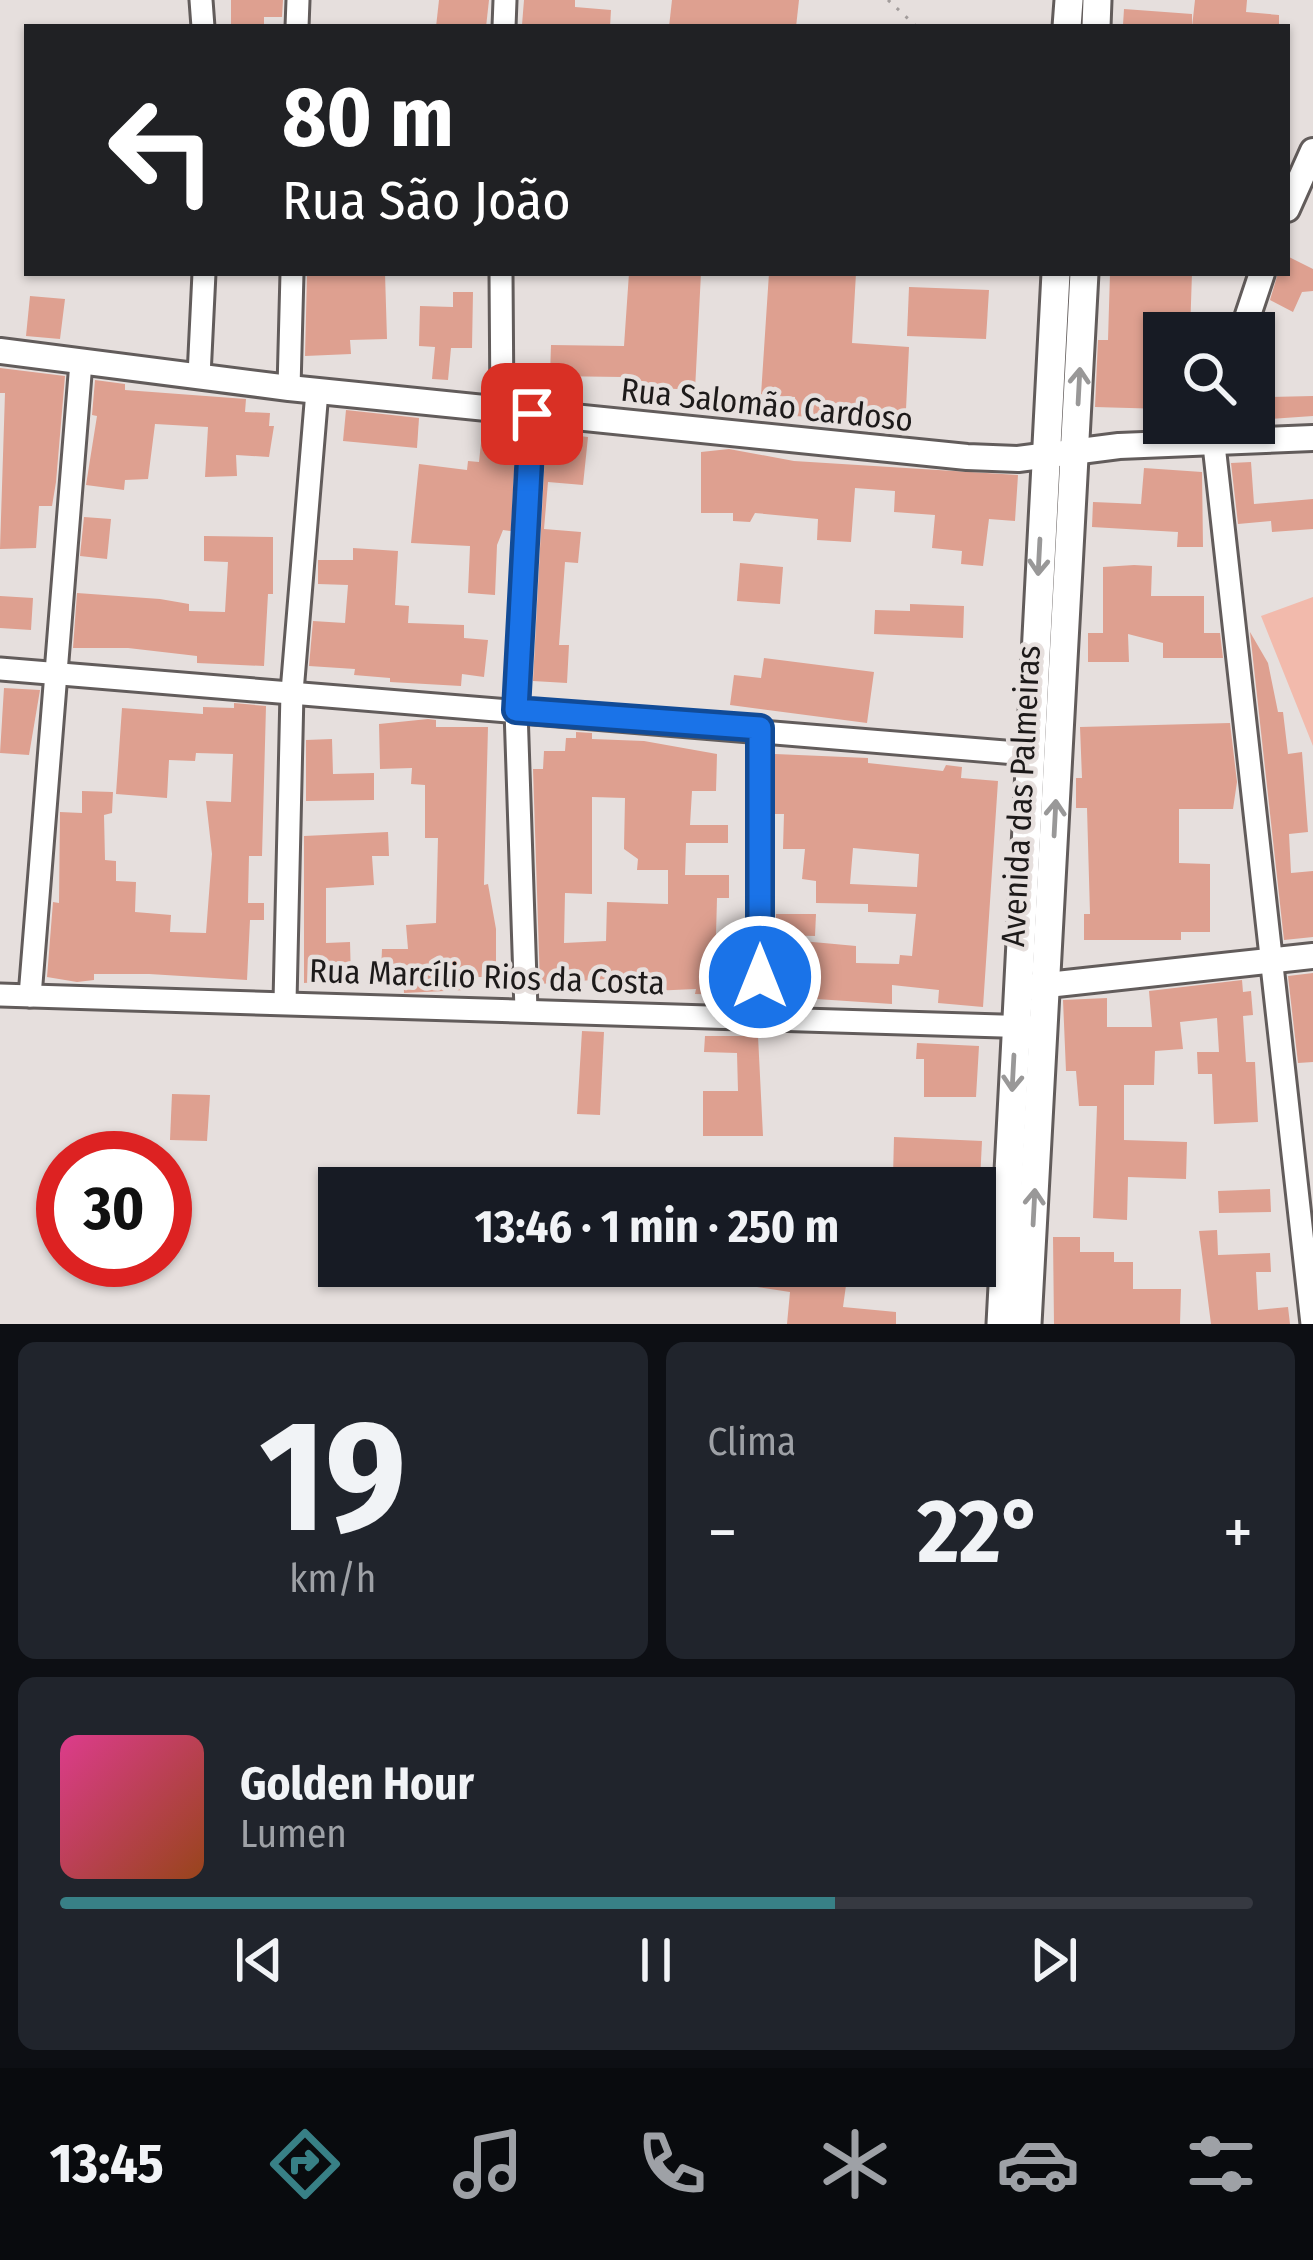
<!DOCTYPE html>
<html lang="pt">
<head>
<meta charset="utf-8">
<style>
	:root { --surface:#171b24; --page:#20242c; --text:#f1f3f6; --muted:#9ea1a6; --line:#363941; --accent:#388086 }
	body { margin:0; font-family:"Fira Sans Condensed",sans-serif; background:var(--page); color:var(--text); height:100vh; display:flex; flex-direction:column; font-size:45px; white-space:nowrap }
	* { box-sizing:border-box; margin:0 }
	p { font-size:39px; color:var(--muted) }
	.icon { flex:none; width:66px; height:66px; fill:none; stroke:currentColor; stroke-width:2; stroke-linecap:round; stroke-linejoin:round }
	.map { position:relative; height:1324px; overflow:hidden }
	.sheet { display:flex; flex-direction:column; gap:18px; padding:18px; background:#0d0f14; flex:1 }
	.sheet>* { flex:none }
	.hud { position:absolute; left:24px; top:24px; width:1266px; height:252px; border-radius:0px; box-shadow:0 3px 9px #0004; background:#202124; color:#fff; overflow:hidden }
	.controls { position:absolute; left:1143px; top:312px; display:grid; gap:24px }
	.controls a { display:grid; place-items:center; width:132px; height:132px; border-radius:0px; background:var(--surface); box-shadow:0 3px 9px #0004; font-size:60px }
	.speed { position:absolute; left:36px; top:1131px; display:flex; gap:24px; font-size:60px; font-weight:700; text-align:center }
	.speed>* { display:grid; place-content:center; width:156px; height:156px; border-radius:50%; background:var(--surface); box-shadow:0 3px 9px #0004; line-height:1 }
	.speed .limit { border:18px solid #d22; background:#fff; color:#111 }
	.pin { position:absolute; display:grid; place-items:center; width:102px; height:102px; color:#fff; margin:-51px; border-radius:24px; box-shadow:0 6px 18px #0006 }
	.me { position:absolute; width:132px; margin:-66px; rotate:0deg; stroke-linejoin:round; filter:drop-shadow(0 0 9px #0008) }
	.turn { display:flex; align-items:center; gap:42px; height:252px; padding:0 60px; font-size:54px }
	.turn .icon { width:156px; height:156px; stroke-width:2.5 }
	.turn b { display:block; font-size:84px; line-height:102px }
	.big { font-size:90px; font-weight:700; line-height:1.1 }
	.sheet .card { flex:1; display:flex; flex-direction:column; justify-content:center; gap:18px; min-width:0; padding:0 42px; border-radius:18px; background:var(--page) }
	.sheet .dial { align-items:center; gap:0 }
	.dial b { font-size:156px; line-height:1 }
	.song { display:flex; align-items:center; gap:36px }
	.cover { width:144px; height:144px; border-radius:18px; background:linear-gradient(135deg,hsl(330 70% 55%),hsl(20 70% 35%)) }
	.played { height:12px; border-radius:6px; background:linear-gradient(90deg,var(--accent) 65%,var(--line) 65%) }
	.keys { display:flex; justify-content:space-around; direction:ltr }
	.heat { display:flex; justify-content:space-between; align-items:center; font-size:66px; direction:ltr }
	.sheet .tiles { flex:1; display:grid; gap:18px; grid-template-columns:1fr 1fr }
	.card:last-child { grid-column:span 2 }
	.trip { position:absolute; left:318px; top:1167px; width:678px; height:120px; border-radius:0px; background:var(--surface); box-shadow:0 3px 9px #0004; font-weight:700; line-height:120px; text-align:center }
	.tab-bar { display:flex; height:192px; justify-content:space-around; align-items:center; background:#090b0e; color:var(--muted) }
	.tab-bar .icon { width:84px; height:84px }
	.tab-bar .current { color:var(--accent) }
	.tab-bar b { font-size:54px; color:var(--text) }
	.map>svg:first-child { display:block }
	.green { fill:#f2baac }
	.building { fill:#dea090; fill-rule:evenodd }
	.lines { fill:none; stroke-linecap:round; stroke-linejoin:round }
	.minor-casing { stroke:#625c5b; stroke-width:27 }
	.tertiary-casing { stroke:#625c5b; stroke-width:30 }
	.secondary-casing { stroke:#625c5b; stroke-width:33 }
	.path { stroke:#a29c9b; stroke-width:3; stroke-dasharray:3 9; stroke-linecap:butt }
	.minor { stroke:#fff; stroke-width:21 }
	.tertiary { stroke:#fff; stroke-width:24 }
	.secondary { stroke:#fff; stroke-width:27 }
	.oneway { stroke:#999898 }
	.route-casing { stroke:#114b97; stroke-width:30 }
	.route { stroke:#1a73e8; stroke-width:21 }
	.labels { text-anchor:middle; stroke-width:9; stroke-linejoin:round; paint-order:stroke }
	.street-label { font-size:33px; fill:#1d1a1a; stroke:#e6dfdd }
</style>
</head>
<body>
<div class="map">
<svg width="1313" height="1324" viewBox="0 0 1313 1324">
	<rect width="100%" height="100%" fill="#e6dfdd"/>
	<path class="green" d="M1313,597V746L1261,616Z"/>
	<g class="building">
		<path d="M231,0H283L282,17H264V27H231Z"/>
		<path d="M439,0H489L486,27H436Z"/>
		<path d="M524,0H575V7L611,10L610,27L522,25Z"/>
		<path d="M672,0H799L796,27H669Z"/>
		<path d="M1195,0H1247L1246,12L1279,15V27H1192Z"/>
		<path d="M1124,9L1192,14V27L1123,25Z"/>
		<path d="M1287,256L1313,269V291L1302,292L1293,312L1270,300L1278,273H1287Z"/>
		<path d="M385,273L387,339L350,340L351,354L305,356L307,275Z"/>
		<path d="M629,273H701L695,390L622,386V377L550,376L551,345L624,346Z"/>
		<path d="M769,273H856L852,343L909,347L905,430L869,428L870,420L794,416L795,397L761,395Z"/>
		<path d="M1110,273H1192L1190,333H1164V409L1095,407L1098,340H1108Z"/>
		<path d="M909,287L989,290L986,339L907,336Z"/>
		<path d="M453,292H473L472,348H451L448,380L432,379L435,347L419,346L420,306L453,307Z"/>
		<path d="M30,296L65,299L60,339L26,336Z"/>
		<path d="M1254,366L1273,370L1266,397L1313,396V416L1254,420Z"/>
		<path d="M0,368L65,376L56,482L52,506H39L36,548L0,549L5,393H0Z"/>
		<path d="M95,380L125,384V390L246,399L245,412L270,413L269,426H274L269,457L236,455L237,476L205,477L208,427L155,424L148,479L125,480L124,490L86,485L97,416L92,415Z"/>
		<path d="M346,410L419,418L417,448L343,441Z"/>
		<path d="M483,424L508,427L506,450L515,451L511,531L503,530L497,545L495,595L468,593L470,546L411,543L419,464L467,470L468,461L479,462Z"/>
		<path d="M561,434L588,437L583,485L548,482L544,529L581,532L578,563L565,562L559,645H569L567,683L533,681L545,454L559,455Z"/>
		<path d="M729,449L794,461L1018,475L1015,521L989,519L983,566L961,564L962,551L932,548L935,515L894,512L895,491L855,488L851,542L817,540L818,519L755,513L750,522L733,521V513H701V452Z"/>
		<path d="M1251,462L1254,504L1313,499V529L1272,532L1271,521L1238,524L1231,463Z"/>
		<path d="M1144,468L1202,472L1203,547H1177L1178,532L1092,527L1093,502L1141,504Z"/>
		<path d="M84,517L111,519L107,559L80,556Z"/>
		<path d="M204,536L273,537V594H268L264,666L197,663V656L128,648H73L77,593L160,599L189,604V611L225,612L228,562L204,561Z"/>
		<path d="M353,548L398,551L395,605L409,606L408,623L464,625V638L488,640L484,677L462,674L461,686L390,682V678L354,675L355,669L309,666L313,621L345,623L348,585L318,584V560H353Z"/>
		<path d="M740,563L783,567L780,604L737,601Z"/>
		<path d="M1134,565L1152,566L1151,596H1204V633H1220L1223,658H1163V643L1128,634L1129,662H1088V633H1103V567Z"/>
		<path d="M0,596L33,598L31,630L0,628Z"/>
		<path d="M910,604L964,606L963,638L874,634L875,610L910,611Z"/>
		<path d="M1250,632L1268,663L1278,712H1283L1288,754L1302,752L1308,832L1289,834L1291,873L1313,871V937L1284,940Z"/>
		<path d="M764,658L874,672L867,723L730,705L734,675L761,678Z"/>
		<path d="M4,688L40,690L29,755L0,753Z"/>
		<path d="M234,703L266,706L262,856H249L248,903H264V920H250L247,980L149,974H94V980L77,982L47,977L53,902L59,903L60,812L82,813V791L113,792L112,813L104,815L105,860L116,861V881L136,882L135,912L171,915L170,932L206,933L212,854L206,801L231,802L233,754L196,753L195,761L169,760L167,798L116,794L122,708L203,714V707L234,708Z"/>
		<path d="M428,719L436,720V727H488L484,885L488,884L496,929V977H464L465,990L404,993L403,972L381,971L382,949H408L406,925L436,923L438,838H425V785L411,784L412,768L380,769L379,724Z"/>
		<path d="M1230,723L1237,782L1233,809H1179V863L1210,864V932H1181V940H1084V914H1090L1087,808H1076V778H1082L1080,727Z"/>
		<path d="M576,732L592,733V739L644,741L717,754L716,791H692L690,825H728V843H686L685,875H729V898H717L715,972L731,973L730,995L695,994L696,989L606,993V979L540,984L533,769H543L544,751H565L566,738H576ZM592,797L625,798L624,849L638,859L637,870H668V904L607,902L606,941L564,943L565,893L592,894Z"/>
		<path d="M332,739L333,774L374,773V800L306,801V740Z"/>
		<path d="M775,754L868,758V763L943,771L946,765L962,767L961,778L998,781L983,1007L938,1003L939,990L892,985V1004L801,998L802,941L856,946V963L899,964L900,955L912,956L916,914L868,912V904L816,903V881L802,879L805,849H783L784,814H775ZM853,848L919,854L917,887L850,884Z"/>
		<path d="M388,832L389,856H372L374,885L326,888V943L350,942L351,980L304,983V836Z"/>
		<path d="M776,914H816L815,936L776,935Z"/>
		<path d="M1313,973V1062L1298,1063L1288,976Z"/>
		<path d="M1242,980L1243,992L1251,991L1253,1015L1243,1016L1246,1062H1255L1258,1122L1214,1124L1212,1074H1198L1197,1052H1219L1217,1018L1180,1022L1183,1049L1155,1051L1154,1085H1124V1140L1187,1142L1186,1179L1128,1177L1127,1220L1093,1218L1097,1106H1079L1076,1071H1066L1063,1000L1107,998V1027H1152L1149,991Z"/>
		<path d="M582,1031L604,1032L600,1115L577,1114Z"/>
		<path d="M705,1036H758L763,1136H703V1091H738L737,1053L704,1052Z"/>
		<path d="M917,1043L979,1046L976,1097H924V1059H916Z"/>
		<path d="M172,1094L210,1095L207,1141L170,1140Z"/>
		<path d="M894,1137L982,1141L980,1181L893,1177Z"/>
		<path d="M1270,1189L1271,1212L1219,1213L1218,1191Z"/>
		<path d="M1217,1230L1218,1255L1270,1253L1271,1272H1256L1258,1310L1288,1307L1290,1324H1211L1199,1231Z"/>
		<path d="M1053,1237H1080V1252H1114V1262H1133V1289H1181L1180,1324H1054Z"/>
		<path d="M753,1266L848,1271L843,1307L896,1312V1324H787L790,1292L750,1286Z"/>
	</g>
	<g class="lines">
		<g class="minor-casing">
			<g id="minor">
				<path d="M201,0L203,27"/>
				<path d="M297,27L298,0"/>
				<path d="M504,27L505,0"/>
				<path d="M501,273L502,411"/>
				<path d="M199,376L204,273"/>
				<path d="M289,388L292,273"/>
				<path d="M1214,445L1312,1324"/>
				<path d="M0,669L1029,754"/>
				<path d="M760,728L761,1018"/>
				<path d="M0,995L1031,1027"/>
				<path d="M30,996L81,362"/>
				<path d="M285,1002L292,692L317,391"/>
				<path d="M526,1010L516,710L532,414"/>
			</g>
		</g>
		<g class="tertiary-casing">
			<g id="tertiary">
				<path d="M1287,209L1313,151"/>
				<path d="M1242,333L1262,273"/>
				<path d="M0,351L289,388L967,457L1018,459L1119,446L1313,438"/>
				<path d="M1029,987L1313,956"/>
			</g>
		</g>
		<g class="secondary-casing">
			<g id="secondary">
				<path d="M1067,27L1069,0"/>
				<path d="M1096,27L1097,0"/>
				<path d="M1001,1324L1056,273"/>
				<path d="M1027,1324L1084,273"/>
			</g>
		</g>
		<path class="path" d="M888,0L917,27"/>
		<use href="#minor" class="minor"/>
		<use href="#tertiary" class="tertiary"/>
		<use href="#secondary" class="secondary"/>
	</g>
	<defs><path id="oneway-shaft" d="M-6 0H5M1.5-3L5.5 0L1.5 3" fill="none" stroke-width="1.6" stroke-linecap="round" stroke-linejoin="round" transform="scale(3)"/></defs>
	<g class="oneway">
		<use href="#oneway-shaft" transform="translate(1079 386) rotate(-87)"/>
		<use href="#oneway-shaft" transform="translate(1039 557) rotate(93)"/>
		<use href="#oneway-shaft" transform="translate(1055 818) rotate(-87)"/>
		<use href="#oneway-shaft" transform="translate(1013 1073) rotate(93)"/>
		<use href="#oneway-shaft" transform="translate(1034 1207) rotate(-87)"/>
	</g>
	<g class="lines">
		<g class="route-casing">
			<path id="route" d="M532,414L516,710L760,728V977"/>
		</g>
		<use href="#route" class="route"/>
	</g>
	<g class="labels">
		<g class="street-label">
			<text transform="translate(767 404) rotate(6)" y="12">Rua Salomão Cardoso</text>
			<text transform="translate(1020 796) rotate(-87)" y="12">Avenida das Palmeiras</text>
			<text transform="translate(487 976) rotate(2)" y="12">Rua Marcílio Rios da Costa</text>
		</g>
	</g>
</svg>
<div class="controls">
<a><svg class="icon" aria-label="search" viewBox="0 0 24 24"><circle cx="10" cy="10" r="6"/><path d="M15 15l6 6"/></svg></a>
</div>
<div class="speed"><div class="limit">30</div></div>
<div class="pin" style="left:532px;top:414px;background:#d93025"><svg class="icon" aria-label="arrive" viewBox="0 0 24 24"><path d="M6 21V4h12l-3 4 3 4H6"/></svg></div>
<svg class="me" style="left:760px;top:977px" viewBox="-20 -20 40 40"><circle r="17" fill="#1a73e8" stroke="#fff" stroke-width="3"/><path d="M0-11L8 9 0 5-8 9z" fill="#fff"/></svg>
<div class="trip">13:46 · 1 min · 250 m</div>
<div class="hud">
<div class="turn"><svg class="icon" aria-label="left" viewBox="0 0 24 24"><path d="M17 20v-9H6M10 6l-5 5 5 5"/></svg><div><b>80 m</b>Rua São João</div></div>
</div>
</div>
<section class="sheet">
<div class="tiles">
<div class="card dial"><b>19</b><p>km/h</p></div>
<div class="card"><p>Clima</p>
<div class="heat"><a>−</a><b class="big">22°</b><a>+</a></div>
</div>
<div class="card">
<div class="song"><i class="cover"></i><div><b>Golden Hour</b><p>Lumen</p></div></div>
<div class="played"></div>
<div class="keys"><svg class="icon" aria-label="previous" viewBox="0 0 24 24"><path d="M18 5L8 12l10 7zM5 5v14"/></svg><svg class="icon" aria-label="pause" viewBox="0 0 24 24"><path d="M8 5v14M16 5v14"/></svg><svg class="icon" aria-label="next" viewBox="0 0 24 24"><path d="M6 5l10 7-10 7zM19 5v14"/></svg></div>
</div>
</div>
</section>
<nav class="tab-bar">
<b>13:45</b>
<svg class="icon current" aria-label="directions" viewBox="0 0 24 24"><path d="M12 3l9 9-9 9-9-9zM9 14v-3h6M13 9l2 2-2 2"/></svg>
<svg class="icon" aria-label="music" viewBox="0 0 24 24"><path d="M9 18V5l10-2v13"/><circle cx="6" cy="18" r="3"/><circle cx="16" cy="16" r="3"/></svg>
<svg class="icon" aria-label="phone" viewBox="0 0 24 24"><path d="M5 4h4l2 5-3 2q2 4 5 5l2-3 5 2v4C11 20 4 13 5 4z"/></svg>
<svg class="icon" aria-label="climate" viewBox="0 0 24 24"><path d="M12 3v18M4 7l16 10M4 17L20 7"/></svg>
<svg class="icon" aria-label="car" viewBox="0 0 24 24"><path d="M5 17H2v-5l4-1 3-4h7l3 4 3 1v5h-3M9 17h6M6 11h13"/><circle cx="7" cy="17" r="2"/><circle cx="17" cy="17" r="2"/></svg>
<svg class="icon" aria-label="filters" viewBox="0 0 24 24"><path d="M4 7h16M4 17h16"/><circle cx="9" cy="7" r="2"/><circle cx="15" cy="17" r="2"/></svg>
</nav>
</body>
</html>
